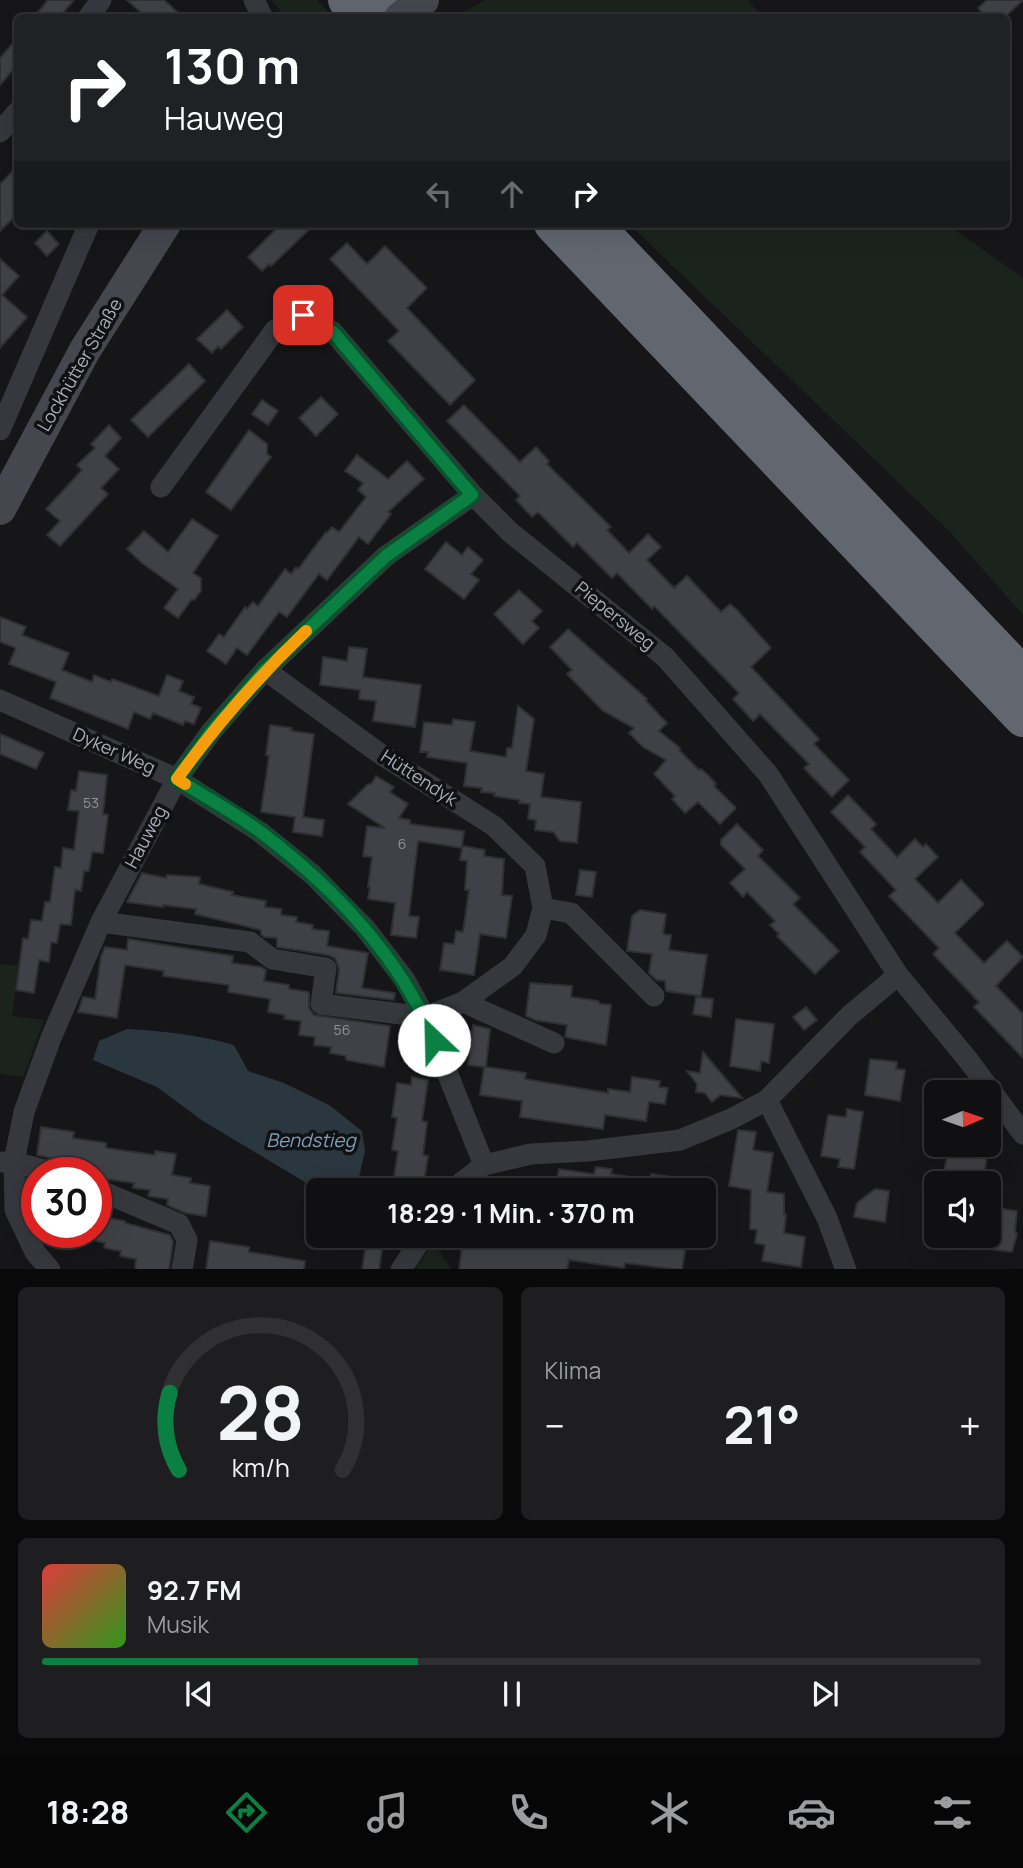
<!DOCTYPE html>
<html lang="de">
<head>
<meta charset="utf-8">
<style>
	:root { --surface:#101012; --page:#1e1e20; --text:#f1f3f6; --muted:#9c9d9f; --line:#303032; --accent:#0b8043 }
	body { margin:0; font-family:Manrope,sans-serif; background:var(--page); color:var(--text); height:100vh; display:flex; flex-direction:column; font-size:26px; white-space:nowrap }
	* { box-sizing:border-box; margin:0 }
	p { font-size:23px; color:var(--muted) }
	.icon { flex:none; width:38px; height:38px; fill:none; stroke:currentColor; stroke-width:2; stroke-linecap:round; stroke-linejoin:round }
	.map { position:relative; height:1269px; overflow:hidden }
	.sheet { display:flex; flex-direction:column; gap:18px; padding:18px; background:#09090a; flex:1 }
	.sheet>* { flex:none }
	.top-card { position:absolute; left:14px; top:14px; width:996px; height:214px; border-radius:10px; box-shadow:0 7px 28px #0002,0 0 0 2px var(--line); background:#202124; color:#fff; overflow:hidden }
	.needle { width:46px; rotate:88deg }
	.fabs { position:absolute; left:924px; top:1080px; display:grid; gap:14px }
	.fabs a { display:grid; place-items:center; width:77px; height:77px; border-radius:10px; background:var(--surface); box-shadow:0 7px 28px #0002,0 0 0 2px var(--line); font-size:35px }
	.speed { position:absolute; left:21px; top:1157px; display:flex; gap:14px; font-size:35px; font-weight:700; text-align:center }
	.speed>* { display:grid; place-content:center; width:91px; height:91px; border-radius:50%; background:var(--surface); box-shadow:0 7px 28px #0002,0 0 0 2px var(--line); line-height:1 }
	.speed .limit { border:10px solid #d22; background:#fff; color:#111 }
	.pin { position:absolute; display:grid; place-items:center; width:60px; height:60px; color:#fff; margin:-30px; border-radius:14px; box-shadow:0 4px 10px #0006 }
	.me { position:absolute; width:77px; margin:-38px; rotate:336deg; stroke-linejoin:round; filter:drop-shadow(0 0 5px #0008) }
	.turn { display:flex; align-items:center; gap:24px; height:147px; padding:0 35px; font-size:32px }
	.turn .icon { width:91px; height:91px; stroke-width:2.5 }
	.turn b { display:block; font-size:49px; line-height:60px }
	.lanes { display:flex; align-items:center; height:66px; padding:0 35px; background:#0003; justify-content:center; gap:35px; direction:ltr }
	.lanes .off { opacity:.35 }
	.big { font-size:52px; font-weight:700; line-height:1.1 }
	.sheet .widget { flex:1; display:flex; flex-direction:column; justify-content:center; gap:10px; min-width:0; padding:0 24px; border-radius:10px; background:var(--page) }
	.sheet .dial { align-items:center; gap:0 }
	.dial svg { height:182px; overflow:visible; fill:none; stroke:var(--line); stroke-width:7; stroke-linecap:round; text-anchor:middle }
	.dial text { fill:var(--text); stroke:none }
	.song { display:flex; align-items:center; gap:21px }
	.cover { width:84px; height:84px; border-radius:10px; background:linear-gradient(135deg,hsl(0 70% 55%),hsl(110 70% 35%)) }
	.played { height:7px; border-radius:4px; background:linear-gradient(90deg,var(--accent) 40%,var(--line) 40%) }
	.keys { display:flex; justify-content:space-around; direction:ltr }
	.heat { display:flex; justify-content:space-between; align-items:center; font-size:38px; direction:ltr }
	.sheet .tiles { flex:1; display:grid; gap:18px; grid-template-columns:1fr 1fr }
	.widget:last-child { grid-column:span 2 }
	.trip { position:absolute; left:306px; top:1178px; width:410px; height:70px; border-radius:10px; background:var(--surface); box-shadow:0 7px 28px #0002,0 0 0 2px var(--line); font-weight:700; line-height:70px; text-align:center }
	.tabs { display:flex; height:112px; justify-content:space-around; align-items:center; background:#060607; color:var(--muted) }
	.tabs .icon { width:49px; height:49px }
	.tabs .selected { color:var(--accent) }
	.tabs b { font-size:32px; color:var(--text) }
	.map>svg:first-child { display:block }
	.green { fill:#1b241c }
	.water { fill:#2b373e }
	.building { fill:#404146; stroke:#303034; stroke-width:2 }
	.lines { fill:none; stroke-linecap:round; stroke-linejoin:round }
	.street { stroke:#36383e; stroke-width:21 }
	.secondary { stroke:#44474e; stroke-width:32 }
	.highway { stroke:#62676f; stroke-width:38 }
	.secondary-bridge { stroke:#44474e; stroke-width:32 }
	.route-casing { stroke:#07532c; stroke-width:18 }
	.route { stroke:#0b8043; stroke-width:12 }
	.slow { stroke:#f59e0b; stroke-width:12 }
	.labels { text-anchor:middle; stroke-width:7; stroke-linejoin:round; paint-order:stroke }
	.number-label { font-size:14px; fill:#8d939d }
	.street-label { font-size:18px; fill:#a7aeba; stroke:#111113 }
	.water-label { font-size:19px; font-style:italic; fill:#7aa1b8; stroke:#111113 }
</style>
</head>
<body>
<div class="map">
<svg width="1023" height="1270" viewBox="0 0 1023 1270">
	<rect width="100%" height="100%" fill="#161618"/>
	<g class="green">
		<path d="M271,0H317L333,17H286Z"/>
		<path d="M485,0H748L762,17H456Z"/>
		<path d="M629,224H947L1023,278V615L950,532Z"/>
		<path d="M0,964L18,966L12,1016L44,1020L23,1077L0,1074Z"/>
		<path d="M433,1242L451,1269H416Z"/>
	</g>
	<path class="water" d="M127,1029C163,1031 199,1035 234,1045L248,1071L284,1083L329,1105L362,1131L365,1151L356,1190H318L203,1121L157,1087L93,1060L99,1041Z"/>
	<g class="building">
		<path d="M48,0H74L59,18H33Z"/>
		<path d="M127,0H164L184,18H147Z"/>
		<path d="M987,0H1023L1004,18H987L978,8Z"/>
		<path d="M18,37V64L0,85V58Z"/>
		<path d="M18,166V213L0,231V184Z"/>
		<path d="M281,224H315L271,266L269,264L262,271L248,257Z"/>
		<path d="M47,231L59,244L47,256L35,243Z"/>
		<path d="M347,243L367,264L385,246L427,288L407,308L475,380L450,405L388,341L399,331L330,259Z"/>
		<path d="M0,259L19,276L2,295L27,317L0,348Z"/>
		<path d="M227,310L243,327L221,349L218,346L212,353L197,339Z"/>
		<path d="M189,364L205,381L148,437L131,420Z"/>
		<path d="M321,397L338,414L316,436L299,418Z"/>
		<path d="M262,400L278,411L268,425L252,414Z"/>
		<path d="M464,405L520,462L536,447L549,461L547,464L611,527L607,530L629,553L648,534L661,547L647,560L674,588L687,576L721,612L730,604L738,611L771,648L751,667L819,739L814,744L849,780L832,797L804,768L809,764L760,714L753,721L733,699L739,693L654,606L652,609L617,573L612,578L577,543L573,547L538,512L532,517L516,500L520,496L447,421Z"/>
		<path d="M109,425L121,438L105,456L119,469L101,488L108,494L60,546L47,535L60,521L46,509L82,470L77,465L95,448L91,444Z"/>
		<path d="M249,430L267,444V454L271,457L231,510L206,492Z"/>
		<path d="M357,455L388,479L407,461L424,479L388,512L391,514L368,544L359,537L327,580L319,574L287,617L279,612L247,655L237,648L226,664L207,651L219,634L224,637L245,607L247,609L253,602L258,606L285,569L291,574L296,567L298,569L326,532L327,533L332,527L339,532L366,497L358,490L363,483L345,471Z"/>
		<path d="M192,519L218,536L193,573L201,578V591L194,600L192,599L178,618L164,608L178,589L142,563L127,549L144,531L168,552Z"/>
		<path d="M446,542L462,555L468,547L483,560L471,574L479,580L464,599L425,569Z"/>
		<path d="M519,590L542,611L532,621L539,628L523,644L494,614Z"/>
		<path d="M0,617L26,627L22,635L69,653L62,670L92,682L94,675L111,682L112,679L159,696L167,675L183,681L179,691L194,697L191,704L201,708L194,724L185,721L183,725L153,713L150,719L134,712L128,729L50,698L56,682L9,664L16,648L0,642Z"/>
		<path d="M568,629L647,699L646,701L667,723L659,731L680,748L679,750L699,770L701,769L709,776L716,784L714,786L736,808L720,824L698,802L685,813L672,799L675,796L654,774L666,760L643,747L629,733L634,728L603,711L567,674L572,670L550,647Z"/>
		<path d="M349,647L367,649L363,677L421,685L415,727L373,721L376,701L359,699L360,690L320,685L323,657L347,661Z"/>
		<path d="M518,706L534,719L526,771L544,774L541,797L581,802L577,843L560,841L553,832L535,830L536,820L528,819L530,804L519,803L520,800L494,796L495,793L481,792L482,788L464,786L467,763L427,757L428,752H420L424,722L452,725L453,719L475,722L470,751L506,757L507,748H512Z"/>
		<path d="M270,725L292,728L291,731L314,734L303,817L324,820L322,836L293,832L295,817L261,812L269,756L266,755Z"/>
		<path d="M0,734L44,753L36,769L0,754Z"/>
		<path d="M79,771L107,775L103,814L108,815L103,853L92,852L89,871H84L81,891L75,890L71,925L60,924L57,943L51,942L49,962L39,960L34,993L16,990L23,938L28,939L31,920L42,921L45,902H50L55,867L61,868L63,848L74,850L79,811L68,810L71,790L76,791Z"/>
		<path d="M376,776L394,787L390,792L408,804L399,818L410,820V824L464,831L462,846L485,850L484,856L504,859L502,895L512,896L506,938L480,934L474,975L440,970L444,943L454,944L456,931L463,932L469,890H465L467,861L460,860L462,848L418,841L409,916L419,917L416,938L391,935L395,903L368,899L370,887H368L372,857L363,856L367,826L385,828L348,804L367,785L372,783Z"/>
		<path d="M848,795L876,824L871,829L897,857L915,839L923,847L926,844L938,857L915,879L938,903L961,880L984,904L955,933L984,963L1007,941L1023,957L996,986L1023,1014V1058L974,1007L979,1002L933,954L939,948L889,896L896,890L860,852L865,847L831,812Z"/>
		<path d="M737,824L763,850L758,856L800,898L793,904L839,951L815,974L777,936L779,934L770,925L775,921L747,892L743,897L730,883L745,869L721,845V840Z"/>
		<path d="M580,870L596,872L592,897L576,895Z"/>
		<path d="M142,873L166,878L167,875L200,877L199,884L233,892L232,895L266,901L265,907L281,909V915L297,917L296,922L313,925L312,929L329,931L327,946L368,953L362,988L395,993L394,1000L336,993L339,969L335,958L328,955L277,947V938L264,937L261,934V930L195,914L196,909L163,905V907L127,902Z"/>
		<path d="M640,910L666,914L663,934L671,935L669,950L707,955L701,996L666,991L665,981L657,980L649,973L652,954L627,951L632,916Z"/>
		<path d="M128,939L233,956L232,963L261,967L266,970L264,981L289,985V989L309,992V1008L314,1015L390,1026L384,1067L346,1060V1056L330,1053L331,1047L314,1045L315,1037L299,1035L301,1021L284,1019L285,1015L268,1012L270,999L228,992L229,985L163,976L164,971L125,965L117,1018L78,1012L83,997L95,999L101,956L105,947L127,950Z"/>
		<path d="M530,983L572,986L571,997L598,1001L600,1004L611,1005L606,1045L565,1037L567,1025L535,1020L526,1016Z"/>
		<path d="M696,997L713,999L711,1017L693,1014Z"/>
		<path d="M806,1007L817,1020L804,1030L793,1017Z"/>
		<path d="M736,1019L774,1024L769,1063L761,1061L760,1071L730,1066Z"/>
		<path d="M473,1025L490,1029L486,1067L526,1073L525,1079L608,1093V1089L630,1092L632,1077L660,1081L659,1087L668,1088L665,1104L649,1102L646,1121L605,1115L603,1129L520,1117L522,1101L480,1095L484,1067L468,1065Z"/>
		<path d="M703,1052L742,1098L720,1095L712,1102L705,1093L696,1092L697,1084L687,1071L700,1073Z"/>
		<path d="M870,1059L897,1062L896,1069L905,1070L900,1101L865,1095Z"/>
		<path d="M412,1077L428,1080L422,1121L427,1122L423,1155L428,1156L423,1189L392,1190L398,1151L392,1150L397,1118L392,1117L397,1083L411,1085Z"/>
		<path d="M847,1109L863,1112L854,1169L838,1167L840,1159L821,1156L828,1115L846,1117Z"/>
		<path d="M41,1127L74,1132L73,1138L106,1143V1148L155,1155V1151L176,1154L172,1175L191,1178L190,1183L210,1186L206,1216L185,1213L167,1205L168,1199L148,1196L150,1190L133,1188L134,1183L105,1179L101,1177L102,1173L69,1168L70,1162L37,1155Z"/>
		<path d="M738,1130L756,1132L753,1150L773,1153L767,1192L784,1194V1214L786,1215L784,1233L805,1237L801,1267L762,1261L765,1245L755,1243L757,1230L750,1229L751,1190L729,1186Z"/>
		<path d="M948,1150L987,1156L983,1183H942Z"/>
		<path d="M596,1167L612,1169L611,1174L650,1180L651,1174L697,1181L696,1190H555L559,1169L594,1174Z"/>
		<path d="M875,1189L889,1191L885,1222L854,1217L857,1203Z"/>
		<path d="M989,1207L1017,1211L1015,1231L1017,1234L1012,1252L989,1249Z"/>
		<path d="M96,1216L125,1221V1223L170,1235L173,1242L169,1270H135L136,1259L120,1256L121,1251L104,1248L105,1243L96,1241Z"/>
		<path d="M367,1236H384L379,1270H362Z"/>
		<path d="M536,1236H661L687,1239L682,1270L625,1263L624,1268L569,1260L567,1270H459L463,1239L498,1244L499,1239L534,1244Z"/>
		<path d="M210,1241L249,1247V1252L305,1261L304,1270H206Z"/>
	</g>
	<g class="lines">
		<g class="street">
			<path d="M254,0L263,18"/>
			<path d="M88,18L101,0"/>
			<path d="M0,132L18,111"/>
			<path d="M0,430L89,224"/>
			<path d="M161,487L275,330L303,315L333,332L473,495L510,532L665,657L768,774L898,975L969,1061L1023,1134"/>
			<path d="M0,700L177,779L260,832L312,874L365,928L405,980L425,1017L484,1165"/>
			<path d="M543,908L571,913L654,996"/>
			<path d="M101,922L250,942L272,959L326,968L321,1004L425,1017L463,1002L513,966L536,935L543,908L535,866L494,826L379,753L265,670"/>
			<path d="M463,1002L554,1043"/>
			<path d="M767,1100L827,1218L846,1270"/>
			<path d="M2,1162H14L51,1172"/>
			<path d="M96,1189L179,1224L187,1240L182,1270"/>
			<path d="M456,1190L462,1182L484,1165L531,1154L588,1151L680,1140L731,1119L767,1100L849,1016L898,975"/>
			<path d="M50,1270L35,1252L15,1210L14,1162L24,1112L51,1038L101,922L177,779L211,732L265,670L386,556L473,495"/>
			<path d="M401,1270L423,1236"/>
		</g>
		<path class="secondary" d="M0,509L85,350L165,224"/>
		<g class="highway">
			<path d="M347,0L363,18"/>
			<path d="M387,0L402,18"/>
			<path d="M553,224L1023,718"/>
			<path d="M593,224L1023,676"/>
		</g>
		<path class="secondary-bridge" d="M400,18L423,0"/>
	</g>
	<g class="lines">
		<g class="route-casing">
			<path id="route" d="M303,315L333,332L472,495L386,556L265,670L211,732L177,779C205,797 235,813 262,833C334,888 399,955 434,1040"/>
		</g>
		<use href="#route" class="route"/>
		<path class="slow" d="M185,784L177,779C216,725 258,677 306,631"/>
	</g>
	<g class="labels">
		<g class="number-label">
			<text x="91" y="808">53</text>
			<text x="402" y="849">6</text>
			<text x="342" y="1035">56</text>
		</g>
		<g class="street-label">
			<text transform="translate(80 365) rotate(-60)" y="6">Lockhütter Straße</text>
			<text transform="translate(615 616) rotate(39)" y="6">Piepersweg</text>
			<text transform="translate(114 751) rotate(24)" y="6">Dyker Weg</text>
			<text transform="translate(419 778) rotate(33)" y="6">Hüttendyk</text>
			<text transform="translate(146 837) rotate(-62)" y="6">Hauweg</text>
		</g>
		<g class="water-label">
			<text x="311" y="1147">Bendstieg</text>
		</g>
	</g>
</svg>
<div class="fabs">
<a><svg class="needle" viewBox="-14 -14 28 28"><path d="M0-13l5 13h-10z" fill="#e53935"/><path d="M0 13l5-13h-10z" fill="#9c9d9f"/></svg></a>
<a><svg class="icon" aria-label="sound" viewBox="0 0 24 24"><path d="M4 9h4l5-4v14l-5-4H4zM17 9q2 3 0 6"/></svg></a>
</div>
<div class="speed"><div class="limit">30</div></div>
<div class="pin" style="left:303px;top:315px;background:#d93025"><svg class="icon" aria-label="arrive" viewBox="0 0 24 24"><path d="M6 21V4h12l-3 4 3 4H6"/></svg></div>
<svg class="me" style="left:434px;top:1040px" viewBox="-20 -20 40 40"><circle r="19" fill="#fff"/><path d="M0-13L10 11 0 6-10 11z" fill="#0b8043"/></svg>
<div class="trip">18:29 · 1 Min. · 370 m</div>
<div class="top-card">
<div class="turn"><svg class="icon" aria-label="right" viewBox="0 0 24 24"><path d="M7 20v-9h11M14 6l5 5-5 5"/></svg><div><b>130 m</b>Hauweg</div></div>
<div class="lanes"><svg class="icon off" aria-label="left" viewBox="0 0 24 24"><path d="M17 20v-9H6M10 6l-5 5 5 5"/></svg><svg class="icon off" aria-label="ahead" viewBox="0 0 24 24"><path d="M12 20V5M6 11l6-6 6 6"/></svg><svg class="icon" aria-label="right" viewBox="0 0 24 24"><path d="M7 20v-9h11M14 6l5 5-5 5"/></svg></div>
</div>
</div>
<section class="sheet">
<div class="tiles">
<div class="widget dial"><svg viewBox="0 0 100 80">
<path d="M14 69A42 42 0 1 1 86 69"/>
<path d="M14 69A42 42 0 0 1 10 35" stroke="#0b8043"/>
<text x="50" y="56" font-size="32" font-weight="700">28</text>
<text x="50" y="72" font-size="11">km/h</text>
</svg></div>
<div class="widget"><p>Klima</p>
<div class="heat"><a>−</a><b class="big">21°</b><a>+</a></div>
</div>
<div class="widget">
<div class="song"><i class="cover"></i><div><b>92.7 FM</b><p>Musik</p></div></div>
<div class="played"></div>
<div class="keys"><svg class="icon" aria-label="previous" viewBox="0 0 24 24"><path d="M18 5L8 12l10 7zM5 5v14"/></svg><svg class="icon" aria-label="pause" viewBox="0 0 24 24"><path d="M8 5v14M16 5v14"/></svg><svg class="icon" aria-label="next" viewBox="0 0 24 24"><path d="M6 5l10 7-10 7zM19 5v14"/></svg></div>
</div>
</div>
</section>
<nav class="tabs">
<b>18:28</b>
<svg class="icon selected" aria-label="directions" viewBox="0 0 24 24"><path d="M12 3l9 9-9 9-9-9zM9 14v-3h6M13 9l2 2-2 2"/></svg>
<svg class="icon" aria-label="music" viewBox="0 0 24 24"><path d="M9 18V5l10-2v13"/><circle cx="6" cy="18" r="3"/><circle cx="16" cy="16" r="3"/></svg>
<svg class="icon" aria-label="phone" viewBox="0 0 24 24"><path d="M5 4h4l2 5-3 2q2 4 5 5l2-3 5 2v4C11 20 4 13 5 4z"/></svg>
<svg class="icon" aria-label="climate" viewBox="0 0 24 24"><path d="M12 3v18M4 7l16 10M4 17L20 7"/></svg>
<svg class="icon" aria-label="car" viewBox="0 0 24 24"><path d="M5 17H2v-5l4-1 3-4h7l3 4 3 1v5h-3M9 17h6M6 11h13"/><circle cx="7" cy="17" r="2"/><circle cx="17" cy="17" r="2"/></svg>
<svg class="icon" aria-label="filters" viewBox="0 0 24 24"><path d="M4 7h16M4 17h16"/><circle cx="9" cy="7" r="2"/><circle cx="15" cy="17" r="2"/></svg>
</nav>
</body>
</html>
